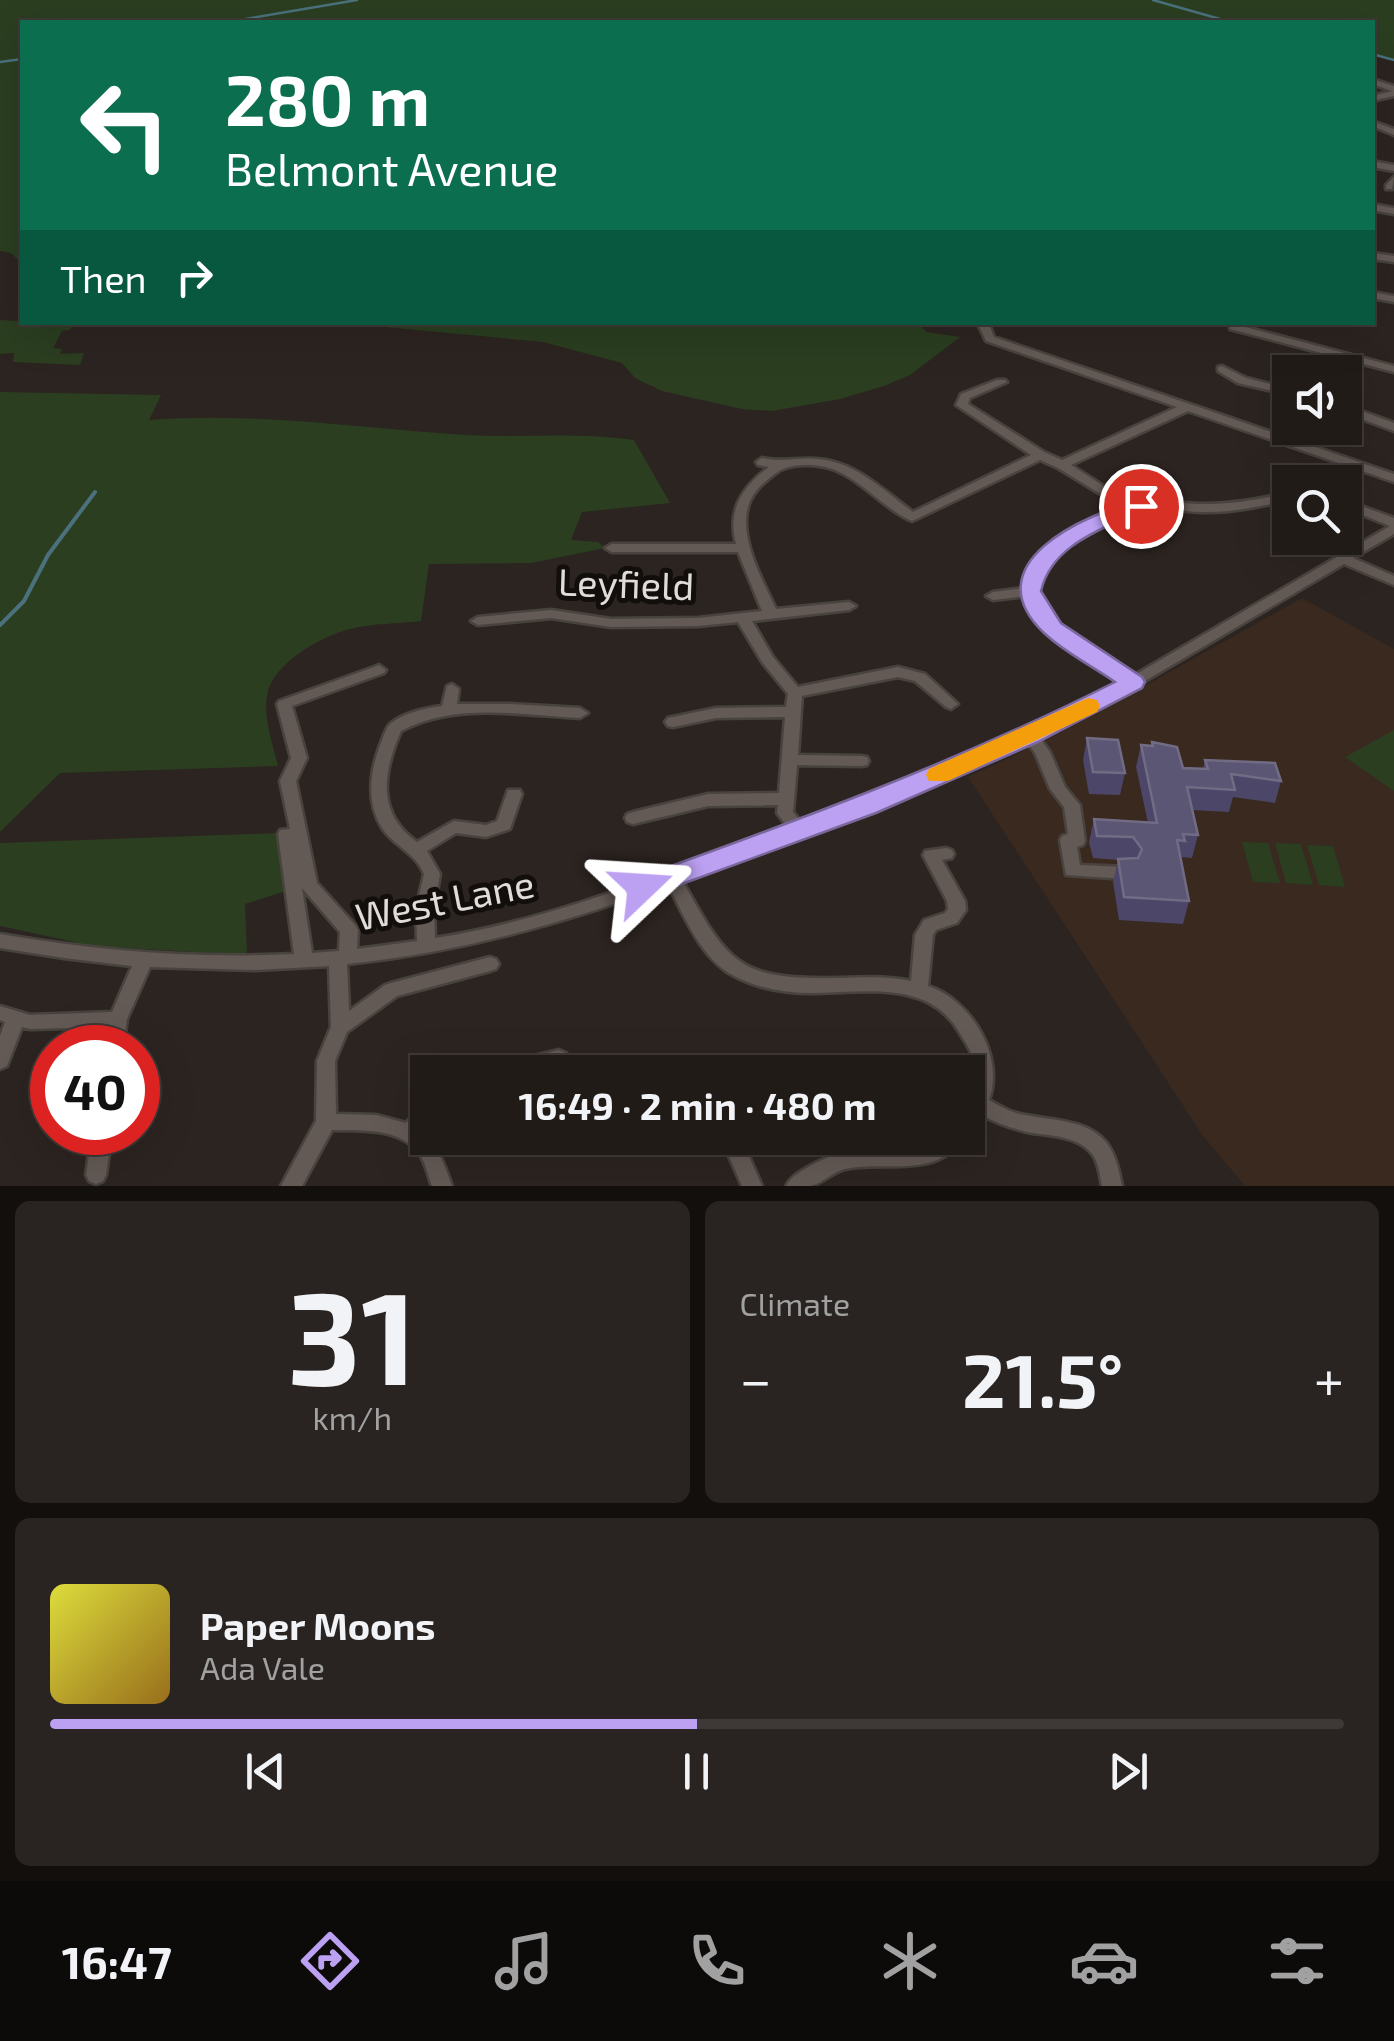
<!DOCTYPE html>
<html lang="en">
<head>
<meta charset="utf-8">
<style>
	:root { --surface:#211b18; --page:#292421; --text:#f1f3f6; --muted:#a2a1a2; --line:#3e3937; --accent:#bca0f2 }
	body { margin:0; font-family:"Exo 2",sans-serif; background:var(--page); color:var(--text); height:100vh; display:flex; flex-direction:column; font-size:38px; white-space:nowrap }
	* { box-sizing:border-box; margin:0 }
	p { font-size:32px; color:var(--muted) }
	.icon { flex:none; width:55px; height:55px; fill:none; stroke:currentColor; stroke-width:2; stroke-linecap:round; stroke-linejoin:round }
	.map { position:relative; height:1186px; overflow:hidden }
	.drawer { display:flex; flex-direction:column; gap:15px; padding:15px; background:#120f0d; flex:1 }
	.drawer>* { flex:none }
	.guide { position:absolute; left:20px; top:20px; width:1355px; height:305px; border-radius:0px; box-shadow:0 10px 40px #0002,0 0 0 2px var(--line); background:#0b6e4f; color:#fff; overflow:hidden }
	.buttons { position:absolute; left:1272px; top:355px; display:grid; gap:20px }
	.buttons a { display:grid; place-items:center; width:90px; height:90px; border-radius:0px; background:var(--surface); box-shadow:0 10px 40px #0002,0 0 0 2px var(--line); font-size:50px }
	.speed { position:absolute; left:30px; top:1025px; display:flex; gap:20px; font-size:50px; font-weight:700; text-align:center }
	.speed>* { display:grid; place-content:center; width:130px; height:130px; border-radius:50%; background:var(--surface); box-shadow:0 10px 40px #0002,0 0 0 2px var(--line); line-height:1 }
	.speed .limit { border:15px solid #d22; background:#fff; color:#111 }
	.pin { position:absolute; display:grid; place-items:center; width:85px; height:85px; color:#fff; margin:-42px; border:5px solid #fff; border-radius:50%; box-shadow:0 2px 10px #0007 }
	.me { position:absolute; width:110px; margin:-55px; rotate:70deg; stroke-linejoin:round; filter:drop-shadow(0 0 8px #0008) }
	.turn { display:flex; align-items:center; gap:35px; height:210px; padding:0 40px; font-size:45px }
	.turn .icon { width:130px; height:130px; stroke-width:2.5 }
	.turn b { display:block; font-size:70px; line-height:85px }
	.then { display:flex; align-items:center; height:95px; padding:0 40px; background:#0003; gap:20px; font-size:38px }
	.big { font-size:75px; font-weight:700; line-height:1.1 }
	.drawer .card { flex:1; display:flex; flex-direction:column; justify-content:center; gap:15px; min-width:0; padding:0 35px; border-radius:15px; background:var(--page) }
	.drawer .dial { align-items:center; gap:0 }
	.dial b { font-size:130px; line-height:1 }
	.song { display:flex; align-items:center; gap:30px }
	.cover { width:120px; height:120px; border-radius:15px; background:linear-gradient(135deg,hsl(60 70% 55%),hsl(40 70% 35%)) }
	.played { height:10px; border-radius:5px; background:linear-gradient(90deg,var(--accent) 50%,var(--line) 50%) }
	.keys { display:flex; justify-content:space-around; direction:ltr }
	.heat { display:flex; justify-content:space-between; align-items:center; font-size:55px; direction:ltr }
	.drawer .tiles { flex:1; display:grid; gap:15px; grid-template-columns:1fr 1fr }
	.card:last-child { grid-column:span 2 }
	.trip { position:absolute; left:410px; top:1055px; width:575px; height:100px; border-radius:0px; background:var(--surface); box-shadow:0 10px 40px #0002,0 0 0 2px var(--line); font-weight:700; line-height:100px; text-align:center }
	.dock { display:flex; height:160px; justify-content:space-around; align-items:center; background:#0d0b0a; color:var(--muted) }
	.dock .icon { width:70px; height:70px }
	.dock .active { color:var(--accent) }
	.dock b { font-size:45px; color:var(--text) }
	.map>svg:first-child { display:block }
	.education { fill:#39291f }
	.green { fill:#2b3e20 }
	.lines { fill:none; stroke-linecap:round; stroke-linejoin:round }
	.stream-far1 { stroke:#4a717d; stroke-width:2.5 }
	.stream { stroke:#4a717d; stroke-width:4 }
	.minor-casing { stroke:#49433f; stroke-width:5 }
	.minor { fill:#645a55; fill-rule:evenodd }
	.wall { fill:#4c4668 }
	.building { fill:#5c5675; stroke:#716b84; stroke-width:2.5 }
	.route { fill:#bca0f2; stroke:#7a689d; stroke-width:2.5 }
	.slow { fill:#f59e0b }
	.labels { text-anchor:middle; stroke-width:10; stroke-linejoin:round; paint-order:stroke }
	.street-label { font-size:38px; fill:#e1dbd9; stroke:#120e0c }
</style>
</head>
<body>
<div class="map">
<svg width="1394" height="1186" viewBox="0 0 1394 1186">
	<rect width="100%" height="100%" fill="#2c2420"/>
	<path class="education" d="M1302,598L1394,649V1186H1245L1203,1136L968,777L1057,735Z"/>
	<g class="green">
		<path d="M0,0H1394V60L1373,56L1372,22H22V264L11,253L0,251Z"/>
		<path d="M0,320L73,324L70,330L62,331L53,348L62,349L60,354L84,353L80,365L13,362L14,353L0,354Z"/>
		<path d="M918,322L926,332L960,337L910,375L884,386L840,399L772,411L742,409L662,391L635,378L622,363L543,342L385,327L135,323Z"/>
		<path d="M0,392L161,395L149,420C254,412 360,428 465,435C522,438 577,432 634,440L670,503L582,512L571,540L598,542L605,548L531,563L429,564L421,621C397,624 373,623 350,629C320,637 272,663 267,696C263,719 273,744 278,766L60,773L0,832Z"/>
		<path d="M1394,730V791L1345,757Z"/>
		<path d="M280,833L289,890L245,904L247,955L93,946L0,926V843Z"/>
		<path d="M1242,842L1268,843L1280,883L1253,882Z"/>
		<path d="M1275,843L1301,844L1313,885L1286,883Z"/>
		<path d="M1307,845L1333,846L1345,887L1319,885Z"/>
	</g>
	<g class="lines">
		<g class="stream-far1">
			<path d="M1153,0L1220,19L1261,22"/>
			<path d="M228,22L357,0"/>
			<path d="M1372,54L1394,60"/>
			<path d="M0,62L22,59"/>
		</g>
		<path class="stream" d="M0,625L24,601L48,555L95,492"/>
		<g class="minor-casing">
			<g id="minor">
				<path d="M1372,79L1394,86V96L1372,101V96L1392,91L1372,84Z"/>
				<path d="M1372,121L1394,129V135L1372,126Z"/>
				<path d="M1372,161L1394,165V171L1372,167Z"/>
				<path d="M1394,177L1392,189H1386V185Z"/>
				<path d="M1372,204L1394,208V214L1372,210Z"/>
				<path d="M1372,253L1394,256V262L1372,259Z"/>
				<path d="M1372,292L1394,296V302L1372,298Z"/>
				<path d="M977,322H988L994,337L1394,474V482L1188,411L1071,465L1116,494L1118,497L1116,500L1112,501L1058,468L1040,460L912,521C884,509 864,482 835,470C819,464 790,462 776,473C766,481 756,488 750,501C736,534 762,579 776,609L849,602L856,606L849,610L752,621L773,657L798,687L898,667L925,674L958,704L951,709L946,707L915,681L898,677L802,696L798,755L861,756L867,757L869,761L867,765L861,766L797,765L793,812L802,823C912,782 1019,737 1122,682C1088,661 1037,636 1026,596L993,600L986,596L993,592L1024,588C1023,547 1101,510 1135,503C1158,499 1182,504 1205,504C1234,504 1262,499 1290,492V500C1262,506 1235,512 1207,512C1184,512 1161,507 1138,511C1112,515 1083,531 1063,548C1058,552 1050,557 1046,563C1010,610 1102,656 1133,676L1390,526L1345,508V500L1394,518V534L1353,558L1394,576V585L1344,564L1138,685L1039,737L1050,752L1065,787L1080,805L1085,841L1083,845L1077,847L1080,865L1126,867L1132,869L1134,873L1132,877L1126,879L1066,875L1060,840L1062,836L1068,834L1064,807L1050,789L1035,753L1027,742L904,796L682,880C729,965 738,980 840,978C864,977 888,976 911,981L915,935L924,920L945,913L948,909L947,901L923,855L925,851L946,848L952,850L954,854L952,858L942,860L965,901L966,910L957,923L936,930L933,935L928,986C971,1000 1005,1056 989,1100C996,1104 1003,1108 1010,1111C1040,1122 1083,1115 1106,1142C1116,1155 1119,1171 1122,1186H1102C1100,1176 1099,1164 1093,1155C1078,1135 1049,1136 1027,1132C1011,1128 996,1123 982,1115L975,1125L968,1127C968,1120 966,1111 968,1104C971,1091 977,1081 975,1067C973,1053 966,1043 959,1032C929,979 862,993 811,993C786,993 758,988 736,977C701,960 685,917 668,885C562,924 460,952 347,964L349,1011L385,985L391,983L490,957L496,959L499,964L496,969L490,971L397,996L347,1032L335,1061L336,1114L376,1115L406,1123L421,1107L428,1105V1127L423,1132C438,1146 445,1166 452,1186H432C428,1176 426,1164 420,1155C403,1129 365,1130 337,1130H332L302,1186H281L316,1121L317,1061L331,1027L329,966L255,970L150,967L127,1019L123,1048H105L108,1027L30,1029L22,1027L7,1066L0,1069V1036L5,1022L0,1020V1006L30,1015L112,1012L132,966L64,958L0,948V934C98,951 195,959 294,954L278,834L280,830L290,829L280,781L291,758L277,704L279,701L374,667L379,665L386,670L384,673L292,706L307,758L296,781L317,883L355,925L358,930L357,949L417,941L416,909L424,874C416,853 394,846 382,828C366,802 370,772 380,745C383,739 385,729 390,724C403,713 426,708 442,706L447,686L452,684L459,689L457,704H510L580,708L588,713L580,718C521,715 455,702 401,731C383,772 376,813 417,842L454,821L486,825L497,821L508,790H520L522,794L510,829L486,837L456,833L427,851L440,874L434,909L435,938C557,919 672,870 788,828L777,813L778,805L708,806L633,824L627,822L625,818L627,814L633,812L708,794L779,793L785,717L716,718L673,727L668,726L665,722L668,718L716,708L786,707L788,694L762,662L738,622L698,626L611,627L551,618L478,625L471,621L478,617L551,610L611,619L698,618L762,611L738,552H612L605,548L612,544H736C727,510 742,487 769,467L758,465L756,462L762,458C781,463 798,457 817,459C855,461 884,491 913,512L1031,455L956,405L961,394L997,380H1005L1007,382L970,398L968,404L1044,452L1062,460L1177,407L986,341ZM302,888L340,932L339,951L312,953Z"/>
				<path d="M1234,324L1394,366V372L1230,329V325Z"/>
				<path d="M1222,366L1246,378L1290,389V395L1238,383L1218,371V367Z"/>
				<path d="M1345,405L1394,423V431L1345,413Z"/>
				<path d="M559,1050L566,1053L568,1058L566,1063L531,1072H492L494,1066L501,1064Z"/>
				<path d="M92,1132H112L106,1175L103,1181L96,1184L89,1181L86,1175Z"/>
				<path d="M721,1138H741L762,1186H742Z"/>
				<path d="M939,1138H962C938,1180 883,1160 845,1169C832,1172 822,1184 810,1186C802,1186 793,1186 786,1186C791,1176 800,1172 810,1166C821,1160 834,1154 846,1151C877,1145 913,1158 939,1138Z"/>
			</g>
		</g>
		<use href="#minor" class="minor"/>
	</g>
	<g class="wall">
		<path d="M1087,738L1125,773L1120,795L1089,794L1083,760Z"/>
		<path d="M1152,742L1183,768H1203L1205,760L1281,781L1275,803L1233,797L1229,812L1192,810L1198,835L1192,858L1181,857L1189,901L1183,924L1119,920L1113,882L1118,860L1093,858L1089,842L1094,819L1148,823L1136,767L1141,745L1151,746Z"/>
	</g>
	<g class="building">
		<path d="M1087,738L1118,740L1125,773L1093,772Z"/>
		<path d="M1152,742L1177,747L1183,768L1208,769L1205,760L1275,763L1281,781L1231,774L1235,790L1187,787L1198,835L1183,834L1185,841L1177,840L1189,901L1124,897L1118,859L1138,858L1142,849L1133,837L1097,836L1094,819L1157,823L1141,745L1153,746Z"/>
	</g>
	<path class="route" d="M1141,500L1152,506C1143,514 1133,514 1122,519C1087,535 1050,552 1041,591L1061,623L1142,677L1145,682L1142,688L1038,742L876,813L652,895L642,898L632,895L628,887L632,880C797,821 959,761 1115,682C1092,666 1064,652 1044,633C972,564 1084,514 1141,500Z"/>
	<path class="slow" d="M1088,698L1097,700L1100,706L1097,712L948,781H929L926,775L929,769Z"/>
	<g class="labels">
		<g class="street-label">
			<text transform="translate(626 585) rotate(2)" y="13">Leyfield</text>
			<text transform="translate(445 901) rotate(-11)" y="13">West Lane</text>
		</g>
	</g>
</svg>
<div class="buttons">
<a><svg class="icon" aria-label="sound" viewBox="0 0 24 24"><path d="M4 9h4l5-4v14l-5-4H4zM17 9q2 3 0 6"/></svg></a>
<a><svg class="icon" aria-label="search" viewBox="0 0 24 24"><circle cx="10" cy="10" r="6"/><path d="M15 15l6 6"/></svg></a>
</div>
<div class="speed"><div class="limit">40</div></div>
<div class="pin" style="left:1141px;top:506px;background:#d93025"><svg class="icon" aria-label="arrive" viewBox="0 0 24 24"><path d="M6 21V4h12l-3 4 3 4H6"/></svg></div>
<svg class="me" style="left:642px;top:887px" viewBox="-20 -20 40 40"><path d="M0-17L14 15 0 8-14 15z" fill="#bca0f2" stroke="#fff" stroke-width="4"/></svg>
<div class="trip">16:49 · 2 min · 480 m</div>
<div class="guide">
<div class="turn"><svg class="icon" aria-label="left" viewBox="0 0 24 24"><path d="M17 20v-9H6M10 6l-5 5 5 5"/></svg><div><b>280 m</b>Belmont Avenue</div></div>
<div class="then">Then<svg class="icon" aria-label="right" viewBox="0 0 24 24"><path d="M7 20v-9h11M14 6l5 5-5 5"/></svg></div>
</div>
</div>
<section class="drawer">
<div class="tiles">
<div class="card dial"><b>31</b><p>km/h</p></div>
<div class="card"><p>Climate</p>
<div class="heat"><a>−</a><b class="big">21.5°</b><a>+</a></div>
</div>
<div class="card">
<div class="song"><i class="cover"></i><div><b>Paper Moons</b><p>Ada Vale</p></div></div>
<div class="played"></div>
<div class="keys"><svg class="icon" aria-label="previous" viewBox="0 0 24 24"><path d="M18 5L8 12l10 7zM5 5v14"/></svg><svg class="icon" aria-label="pause" viewBox="0 0 24 24"><path d="M8 5v14M16 5v14"/></svg><svg class="icon" aria-label="next" viewBox="0 0 24 24"><path d="M6 5l10 7-10 7zM19 5v14"/></svg></div>
</div>
</div>
</section>
<nav class="dock">
<b>16:47</b>
<svg class="icon active" aria-label="directions" viewBox="0 0 24 24"><path d="M12 3l9 9-9 9-9-9zM9 14v-3h6M13 9l2 2-2 2"/></svg>
<svg class="icon" aria-label="music" viewBox="0 0 24 24"><path d="M9 18V5l10-2v13"/><circle cx="6" cy="18" r="3"/><circle cx="16" cy="16" r="3"/></svg>
<svg class="icon" aria-label="phone" viewBox="0 0 24 24"><path d="M5 4h4l2 5-3 2q2 4 5 5l2-3 5 2v4C11 20 4 13 5 4z"/></svg>
<svg class="icon" aria-label="climate" viewBox="0 0 24 24"><path d="M12 3v18M4 7l16 10M4 17L20 7"/></svg>
<svg class="icon" aria-label="car" viewBox="0 0 24 24"><path d="M5 17H2v-5l4-1 3-4h7l3 4 3 1v5h-3M9 17h6M6 11h13"/><circle cx="7" cy="17" r="2"/><circle cx="17" cy="17" r="2"/></svg>
<svg class="icon" aria-label="filters" viewBox="0 0 24 24"><path d="M4 7h16M4 17h16"/><circle cx="9" cy="7" r="2"/><circle cx="15" cy="17" r="2"/></svg>
</nav>
</body>
</html>
